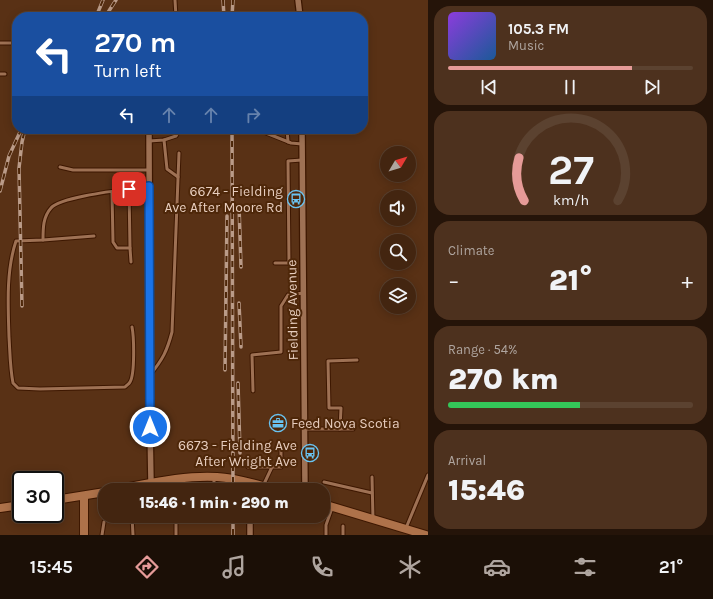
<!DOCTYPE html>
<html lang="en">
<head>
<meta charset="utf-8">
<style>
	:root { --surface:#432510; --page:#4d311e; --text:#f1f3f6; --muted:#afa59f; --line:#5b4230; --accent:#e69b98 }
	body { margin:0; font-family:Karla,sans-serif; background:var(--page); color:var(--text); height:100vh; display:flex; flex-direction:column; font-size:15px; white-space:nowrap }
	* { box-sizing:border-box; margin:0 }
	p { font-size:13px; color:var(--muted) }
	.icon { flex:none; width:22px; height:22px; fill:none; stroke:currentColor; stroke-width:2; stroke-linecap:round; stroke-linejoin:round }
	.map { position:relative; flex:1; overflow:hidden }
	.sheet { display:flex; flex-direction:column; gap:6px; padding:6px; background:#251409; width:285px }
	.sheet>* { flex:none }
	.guide { position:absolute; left:12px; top:12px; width:356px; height:122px; border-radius:16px; box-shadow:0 2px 10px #0003,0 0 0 1px var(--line); background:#1a4fa0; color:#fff; overflow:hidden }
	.needle { width:26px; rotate:52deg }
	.fabs { position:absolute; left:380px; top:146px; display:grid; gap:8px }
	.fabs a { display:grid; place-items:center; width:36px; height:36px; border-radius:50%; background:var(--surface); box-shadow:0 2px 10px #0003,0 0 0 1px var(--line); font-size:20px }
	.speed { position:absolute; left:12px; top:471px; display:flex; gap:8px; font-size:20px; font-weight:700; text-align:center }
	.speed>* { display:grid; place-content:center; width:52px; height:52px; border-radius:50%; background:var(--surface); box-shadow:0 2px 10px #0003,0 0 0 1px var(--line); line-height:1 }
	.speed .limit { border:2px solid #111; border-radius:6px; background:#fff; color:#111 }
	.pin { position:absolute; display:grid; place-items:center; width:34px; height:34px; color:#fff; margin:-17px; border-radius:8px; box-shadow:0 2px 6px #0006 }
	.me { position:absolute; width:44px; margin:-22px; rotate:0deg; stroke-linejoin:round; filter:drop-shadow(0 0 3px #0008) }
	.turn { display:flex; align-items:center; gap:14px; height:84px; padding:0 16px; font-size:18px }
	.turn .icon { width:52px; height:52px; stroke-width:2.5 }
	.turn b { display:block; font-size:28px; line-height:34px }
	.lanes { display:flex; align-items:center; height:38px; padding:0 16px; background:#0003; justify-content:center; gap:20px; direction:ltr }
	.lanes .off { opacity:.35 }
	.big { font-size:30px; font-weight:800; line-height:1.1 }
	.sheet .widget { flex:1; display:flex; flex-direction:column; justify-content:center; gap:6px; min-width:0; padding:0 14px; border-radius:16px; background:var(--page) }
	.sheet .dial { align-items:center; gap:0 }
	.dial svg { height:104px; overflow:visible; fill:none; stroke:var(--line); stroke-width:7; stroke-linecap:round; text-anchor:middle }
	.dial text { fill:var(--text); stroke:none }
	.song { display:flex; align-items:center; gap:12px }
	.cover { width:48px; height:48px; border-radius:6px; background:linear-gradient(135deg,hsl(270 70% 55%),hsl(210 70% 35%)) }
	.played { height:4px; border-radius:2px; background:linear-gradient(90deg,var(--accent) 75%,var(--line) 75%) }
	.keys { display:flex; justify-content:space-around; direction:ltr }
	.heat { display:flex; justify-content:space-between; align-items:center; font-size:22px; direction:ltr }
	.charge { height:6px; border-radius:3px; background:linear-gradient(90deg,#34c759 54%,var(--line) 0) }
	.trip { position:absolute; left:98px; top:483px; width:232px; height:40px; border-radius:16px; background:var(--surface); box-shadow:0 2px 10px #0003,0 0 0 1px var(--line); font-weight:800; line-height:40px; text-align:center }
	.tab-bar { display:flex; height:64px; justify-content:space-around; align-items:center; background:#1b0f06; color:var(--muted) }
	.tab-bar .icon { width:28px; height:28px }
	.tab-bar .current { color:var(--accent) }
	.tab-bar b { font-size:18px; color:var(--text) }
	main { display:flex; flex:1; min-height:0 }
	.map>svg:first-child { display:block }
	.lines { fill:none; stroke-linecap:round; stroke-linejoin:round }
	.lane-casing { stroke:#3d1700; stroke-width:5 }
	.street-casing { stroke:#3d1700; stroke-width:8 }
	.secondary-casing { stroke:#3d1700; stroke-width:10 }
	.lane { stroke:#9e7154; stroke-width:3 }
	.street { stroke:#9e7154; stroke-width:5.5 }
	.secondary { stroke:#ae724a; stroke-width:8 }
	.rail-casing { stroke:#ba9b88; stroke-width:3.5 }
	.rail { stroke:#4e2709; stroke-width:2; stroke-dasharray:6; stroke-linecap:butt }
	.route-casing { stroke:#114b97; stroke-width:10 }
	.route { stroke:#1a73e8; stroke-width:7 }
	.labels { text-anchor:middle; stroke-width:4; stroke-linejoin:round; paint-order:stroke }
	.poi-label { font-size:14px; fill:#e7cdbe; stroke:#4e2709; text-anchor:end }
	.street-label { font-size:14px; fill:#e7cdbe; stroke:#4e2709 }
</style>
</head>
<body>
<main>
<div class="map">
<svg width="428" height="535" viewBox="0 0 428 535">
	<rect width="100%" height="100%" fill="#593115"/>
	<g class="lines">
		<g class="lane-casing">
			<g id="lane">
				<path d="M175,0L176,17"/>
				<path d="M0,43H17"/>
				<path d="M0,74H5"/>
				<path d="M256,129L291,143L302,144"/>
				<path d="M287,129L288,142"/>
				<path d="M164,140L167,169L178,177"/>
				<path d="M149,141L164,140L176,136L180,129"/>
				<path d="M60,167L73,170H149"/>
				<path d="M112,192L113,242L117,248H130L129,189"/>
				<path d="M43,240L94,236"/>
				<path d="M130,248L131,262"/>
				<path d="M275,263H289L288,161L302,160"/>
				<path d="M132,327C134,337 135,374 130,382C129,384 127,385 125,387L40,389L18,388L13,383C10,368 10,352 9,337C8,305 6,271 16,241L43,240C43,228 43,217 51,208C61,196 131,189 149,186"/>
				<path d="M150,375C163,359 167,351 172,332L179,153"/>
				<path d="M253,391L252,355L281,352V306L288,295L304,293"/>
				<path d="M305,429H353"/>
				<path d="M340,429L341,408H329L328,361L357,360"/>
				<path d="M248,467H281V449"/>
				<path d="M372,477L373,519"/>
				<path d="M324,482L372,493"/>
				<path d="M263,486L272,467"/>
				<path d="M214,490V479"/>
				<path d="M132,516L133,535"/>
				<path d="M343,526V535"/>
				<path d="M406,528L428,475"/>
				<path d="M102,535L104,522"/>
				<path d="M176,535V516"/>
				<path d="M326,535V525L332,508"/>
			</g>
		</g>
		<g class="street-casing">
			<g id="street">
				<path d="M298,0L300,17"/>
				<path d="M149,129L150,427L151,483"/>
				<path d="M302,129L305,490"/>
				<path d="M250,516V535"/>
			</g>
		</g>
		<g class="secondary-casing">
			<g id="secondary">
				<path d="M113,490C147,484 183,475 217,477C238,478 258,485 277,490"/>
				<path d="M84,496V535"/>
				<path d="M55,500L105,492"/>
				<path d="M323,504L426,535"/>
				<path d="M0,508L21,505"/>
			</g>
		</g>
		<use href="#lane" class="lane"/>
		<use href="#street" class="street"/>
		<use href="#secondary" class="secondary"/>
		<g class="rail-casing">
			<g id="rail">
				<path d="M223,0L224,17"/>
				<path d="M96,17L103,0"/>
				<path d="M105,17L116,0"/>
				<path d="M232,17L233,0"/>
				<path d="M232,129L233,490"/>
				<path d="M0,191L9,156L20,132"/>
				<path d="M239,205L241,267"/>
				<path d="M239,303L241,347"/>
				<path d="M22,306L19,168L22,142L25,129"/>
				<path d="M225,370L227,216"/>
				<path d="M238,383L240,453"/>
				<path d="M233,535V516"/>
			</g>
		</g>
		<use href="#rail" class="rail"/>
	</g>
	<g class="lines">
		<g class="route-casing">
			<path id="route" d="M129,189L149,186L150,427"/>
		</g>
		<use href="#route" class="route"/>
	</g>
	<defs>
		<g id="bus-ring" transform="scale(0.9)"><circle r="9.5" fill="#4e2709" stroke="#6ac3f1" stroke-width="1.5"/><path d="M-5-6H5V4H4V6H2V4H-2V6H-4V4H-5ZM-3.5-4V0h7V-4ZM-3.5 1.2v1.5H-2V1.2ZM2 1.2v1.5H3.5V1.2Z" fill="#6ac3f1"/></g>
		<g id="office-ring" transform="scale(0.9)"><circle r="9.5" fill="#4e2709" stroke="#6ac3f1" stroke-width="1.5"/><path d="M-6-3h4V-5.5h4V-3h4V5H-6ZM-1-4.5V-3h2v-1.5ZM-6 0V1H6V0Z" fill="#6ac3f1"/></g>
	</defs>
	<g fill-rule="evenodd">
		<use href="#bus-ring" x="296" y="199"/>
		<use href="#office-ring" x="278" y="423"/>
		<use href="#bus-ring" x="310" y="453"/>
	</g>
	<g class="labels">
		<g class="poi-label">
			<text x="283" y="196">6674 - Fielding<tspan x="283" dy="16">Ave After Moore Rd</tspan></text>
			<text x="291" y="428" text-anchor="start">Feed Nova Scotia</text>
			<text x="297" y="450">6673 - Fielding Ave<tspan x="297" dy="16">After Wright Ave</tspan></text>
		</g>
		<g class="street-label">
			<text transform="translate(292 310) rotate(-91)" y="5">Fielding Avenue</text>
		</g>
	</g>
</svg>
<div class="fabs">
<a><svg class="needle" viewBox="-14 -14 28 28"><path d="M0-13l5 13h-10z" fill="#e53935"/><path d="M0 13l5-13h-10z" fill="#afa59f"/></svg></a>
<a><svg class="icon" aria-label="sound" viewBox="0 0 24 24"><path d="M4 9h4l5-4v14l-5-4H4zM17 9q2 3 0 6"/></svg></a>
<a><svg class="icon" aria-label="search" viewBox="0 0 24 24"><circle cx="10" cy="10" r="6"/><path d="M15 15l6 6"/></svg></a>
<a><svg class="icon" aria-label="layers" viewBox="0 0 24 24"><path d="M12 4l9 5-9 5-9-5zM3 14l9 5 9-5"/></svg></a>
</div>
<div class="speed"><div class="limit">30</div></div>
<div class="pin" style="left:129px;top:189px;background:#d93025"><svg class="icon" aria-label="arrive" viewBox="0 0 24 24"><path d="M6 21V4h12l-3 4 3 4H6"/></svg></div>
<svg class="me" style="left:150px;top:427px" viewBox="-20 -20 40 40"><circle r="17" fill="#1a73e8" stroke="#fff" stroke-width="3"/><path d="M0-11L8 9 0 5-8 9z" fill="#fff"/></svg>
<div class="trip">15:46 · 1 min · 290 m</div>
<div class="guide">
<div class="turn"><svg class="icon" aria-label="left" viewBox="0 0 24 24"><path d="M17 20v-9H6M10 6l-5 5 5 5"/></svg><div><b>270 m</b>Turn left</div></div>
<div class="lanes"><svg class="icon" aria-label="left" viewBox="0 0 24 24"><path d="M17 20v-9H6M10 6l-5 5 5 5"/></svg><svg class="icon off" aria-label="ahead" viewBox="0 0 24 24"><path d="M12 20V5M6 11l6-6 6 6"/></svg><svg class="icon off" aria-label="ahead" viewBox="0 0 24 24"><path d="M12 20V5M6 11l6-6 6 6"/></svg><svg class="icon off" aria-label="right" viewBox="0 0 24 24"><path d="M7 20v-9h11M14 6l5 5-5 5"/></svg></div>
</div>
</div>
<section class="sheet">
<div class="widget">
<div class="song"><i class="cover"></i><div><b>105.3 FM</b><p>Music</p></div></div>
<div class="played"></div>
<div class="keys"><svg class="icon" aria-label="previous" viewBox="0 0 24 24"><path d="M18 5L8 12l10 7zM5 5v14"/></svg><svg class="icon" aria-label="pause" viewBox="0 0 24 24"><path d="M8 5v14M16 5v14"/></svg><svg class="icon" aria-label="next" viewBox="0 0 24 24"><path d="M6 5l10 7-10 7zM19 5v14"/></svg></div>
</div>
<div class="widget dial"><svg viewBox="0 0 100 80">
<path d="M14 69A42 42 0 1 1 86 69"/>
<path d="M14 69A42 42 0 0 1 10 36" stroke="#e69b98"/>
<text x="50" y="56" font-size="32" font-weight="700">27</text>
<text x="50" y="72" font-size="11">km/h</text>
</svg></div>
<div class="widget"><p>Climate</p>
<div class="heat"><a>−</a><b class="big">21°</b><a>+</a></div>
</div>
<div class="widget"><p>Range · 54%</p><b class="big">270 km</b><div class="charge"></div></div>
<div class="widget"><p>Arrival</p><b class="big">15:46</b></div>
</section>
</main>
<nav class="tab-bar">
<b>15:45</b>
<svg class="icon current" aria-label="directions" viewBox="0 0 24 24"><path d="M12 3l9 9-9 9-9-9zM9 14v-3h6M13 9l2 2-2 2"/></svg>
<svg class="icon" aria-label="music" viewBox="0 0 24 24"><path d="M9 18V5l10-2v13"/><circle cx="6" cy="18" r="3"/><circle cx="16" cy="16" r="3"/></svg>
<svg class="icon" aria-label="phone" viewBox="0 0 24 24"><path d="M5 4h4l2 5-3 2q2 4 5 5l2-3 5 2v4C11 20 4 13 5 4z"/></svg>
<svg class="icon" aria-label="climate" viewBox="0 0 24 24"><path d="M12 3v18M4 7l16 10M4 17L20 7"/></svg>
<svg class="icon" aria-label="car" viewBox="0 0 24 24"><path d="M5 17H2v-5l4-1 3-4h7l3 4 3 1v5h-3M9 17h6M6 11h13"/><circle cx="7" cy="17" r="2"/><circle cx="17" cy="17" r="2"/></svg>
<svg class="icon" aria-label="filters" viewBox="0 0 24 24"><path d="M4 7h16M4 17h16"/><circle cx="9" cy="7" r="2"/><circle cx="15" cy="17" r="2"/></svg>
<b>21°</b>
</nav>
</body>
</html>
